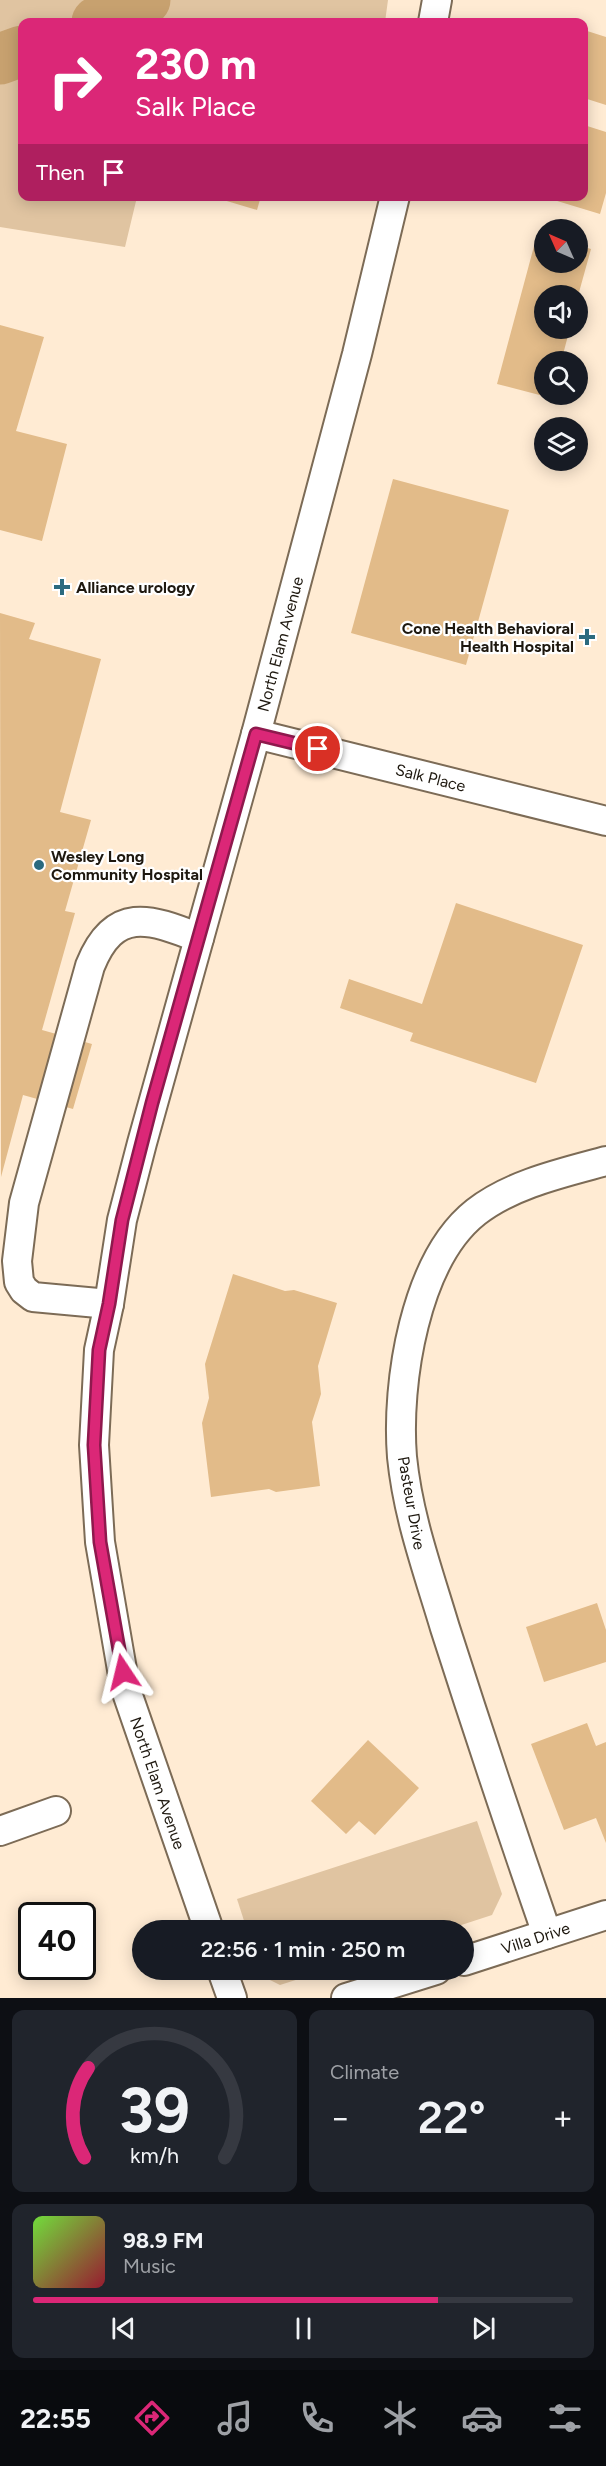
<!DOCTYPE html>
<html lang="en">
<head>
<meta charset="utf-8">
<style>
	:root { --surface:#171b24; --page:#20242c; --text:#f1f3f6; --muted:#9ea1a6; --line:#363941; --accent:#db2777 }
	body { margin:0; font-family:Figtree,sans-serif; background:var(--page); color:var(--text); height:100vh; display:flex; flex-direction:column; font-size:22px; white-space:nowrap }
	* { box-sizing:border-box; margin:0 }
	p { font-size:20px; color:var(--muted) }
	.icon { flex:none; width:33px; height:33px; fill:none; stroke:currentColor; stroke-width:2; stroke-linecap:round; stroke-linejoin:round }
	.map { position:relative; height:1998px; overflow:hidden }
	.sheet { display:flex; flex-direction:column; gap:12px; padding:12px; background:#0d0f14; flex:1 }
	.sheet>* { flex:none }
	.banner { position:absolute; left:18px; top:18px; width:570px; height:183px; border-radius:12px; box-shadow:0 3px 15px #0003; background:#db2777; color:#fff; overflow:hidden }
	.needle { width:39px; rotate:315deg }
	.tools { position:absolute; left:534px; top:219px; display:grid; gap:12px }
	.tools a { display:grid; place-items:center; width:54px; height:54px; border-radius:50%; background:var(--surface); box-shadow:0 3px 15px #0003; font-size:30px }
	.speed { position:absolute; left:18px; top:1902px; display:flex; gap:12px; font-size:30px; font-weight:700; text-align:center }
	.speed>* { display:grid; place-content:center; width:78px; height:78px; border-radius:50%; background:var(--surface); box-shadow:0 3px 15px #0003; line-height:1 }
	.speed .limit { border:3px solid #111; border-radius:9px; background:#fff; color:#111 }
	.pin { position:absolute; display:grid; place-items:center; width:51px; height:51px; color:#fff; margin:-26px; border:3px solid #fff; border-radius:50%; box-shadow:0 2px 6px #0007 }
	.me { position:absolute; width:66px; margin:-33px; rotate:350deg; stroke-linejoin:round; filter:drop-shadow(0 0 4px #0008) }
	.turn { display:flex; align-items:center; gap:21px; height:126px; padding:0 18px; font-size:27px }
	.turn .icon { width:78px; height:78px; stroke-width:2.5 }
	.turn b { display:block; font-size:42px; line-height:51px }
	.then { display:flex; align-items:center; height:57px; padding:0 18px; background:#0003; gap:12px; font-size:22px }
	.big { font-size:45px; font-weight:600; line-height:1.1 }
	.sheet .widget { flex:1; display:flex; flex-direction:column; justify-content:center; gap:9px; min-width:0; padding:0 21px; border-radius:12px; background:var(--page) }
	.sheet .dial { align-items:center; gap:0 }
	.dial svg { height:156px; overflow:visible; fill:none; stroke:var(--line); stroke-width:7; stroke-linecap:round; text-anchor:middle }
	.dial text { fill:var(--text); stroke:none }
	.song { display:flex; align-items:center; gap:18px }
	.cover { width:72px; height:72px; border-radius:9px; background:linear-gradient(135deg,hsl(100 70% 55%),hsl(350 70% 35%)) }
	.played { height:6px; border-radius:3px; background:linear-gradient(90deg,var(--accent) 75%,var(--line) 75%) }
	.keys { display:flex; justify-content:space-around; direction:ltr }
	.heat { display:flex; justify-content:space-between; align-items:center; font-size:33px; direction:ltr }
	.sheet .tiles { flex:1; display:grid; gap:12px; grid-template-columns:1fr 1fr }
	.widget:last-child { grid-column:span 2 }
	.trip { position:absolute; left:132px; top:1920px; width:342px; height:60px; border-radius:30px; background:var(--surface); box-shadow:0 3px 15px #0003; font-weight:600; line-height:60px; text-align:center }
	.dock { display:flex; height:96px; justify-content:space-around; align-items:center; background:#090b0e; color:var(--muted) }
	.dock .icon { width:42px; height:42px }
	.dock .on { color:var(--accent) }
	.dock b { font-size:27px; color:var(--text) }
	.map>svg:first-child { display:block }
	.green { fill:#e0c4a1 }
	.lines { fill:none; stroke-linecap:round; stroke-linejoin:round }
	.river { stroke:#c7a16f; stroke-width:51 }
	.building { fill:#e2bb89 }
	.minor-casing { stroke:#7c6b56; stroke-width:32 }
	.minor { stroke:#fff; stroke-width:28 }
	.route-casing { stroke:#8e194d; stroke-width:15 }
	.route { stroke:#db2777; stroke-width:10 }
	.poi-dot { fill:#2b6a7f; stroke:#fff; stroke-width:2 }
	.labels { text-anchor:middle; stroke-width:4.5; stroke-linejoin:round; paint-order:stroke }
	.poi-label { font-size:16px; font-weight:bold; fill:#1e180f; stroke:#fff; text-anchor:start }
	.street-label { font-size:16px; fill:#1e180f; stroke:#fff }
</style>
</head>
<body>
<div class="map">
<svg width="606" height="1998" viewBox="0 0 606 1998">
	<rect width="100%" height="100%" fill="#ffebd3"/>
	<g class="green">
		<path d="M0,0H388L385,22H321L309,20L307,22H22V196L137,197L125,247L0,227Z"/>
		<path d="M477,1821L502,1894L492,1915L446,1930H247L237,1899Z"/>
		<path d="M260,1970H327L280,1985L262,1976Z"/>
	</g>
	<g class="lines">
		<g class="river">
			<path d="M97,22L139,6L145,0"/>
			<path d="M0,59L22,51"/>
		</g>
	</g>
	<g class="building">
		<path d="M584,30L606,37V105L584,98Z"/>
		<path d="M584,125L606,132V193L600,214L544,197L584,196Z"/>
		<path d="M210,196H261L257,210Z"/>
		<path d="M537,235L544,237V262H578V245L591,249L578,296H544V328H570L561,362H544V394H552L551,398L497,384Z"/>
		<path d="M0,325L44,337L16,431L67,444L42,541L0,530Z"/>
		<path d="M393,479L509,510L466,665L351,633Z"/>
		<path d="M0,613L35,623L29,639L101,659L60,812L91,820L65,911L75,913L42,1030L92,1044L73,1109L23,1095L1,1177Z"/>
		<path d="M456,903L583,945L536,1083L410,1041L413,1033L340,1008L349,979L422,1004Z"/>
		<path d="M233,1274L285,1291L294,1290L337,1303L318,1366L321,1394L312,1422L320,1486L276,1492L269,1489L211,1497L202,1423L209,1398L205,1364Z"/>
		<path d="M597,1603L606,1630V1662L544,1682L526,1627Z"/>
		<path d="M587,1723L596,1746L606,1742V1843L596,1818L564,1830L531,1744Z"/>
		<path d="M368,1740L419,1788L375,1835L359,1821L346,1834L311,1801Z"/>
	</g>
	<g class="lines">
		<g class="minor-casing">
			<g id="minor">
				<path d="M433,22L437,0"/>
				<path id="s1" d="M256,734L606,821"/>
				<path d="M109,1304L33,1297L24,1290L19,1282L17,1261L24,1203L90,966C114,906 149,918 199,938"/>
				<path d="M0,1831L56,1811"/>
				<path id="s2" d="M209,1930L125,1687L100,1542L94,1445L99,1350L109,1304L122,1220L142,1143L256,734L357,354L395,196"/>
				<path d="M547,1934C512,1833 478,1731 445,1628C428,1571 408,1517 402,1457C396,1383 415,1260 476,1212C512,1184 562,1173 606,1161"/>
				<path id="s3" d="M464,1961L606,1915"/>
				<path d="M222,1970L232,1998"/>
				<path d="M346,1998L436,1970"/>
			</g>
		</g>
		<use href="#minor" class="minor"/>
	</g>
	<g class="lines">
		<g class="route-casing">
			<path id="route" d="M123,1672L100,1542L94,1445L99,1350L109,1304L122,1220L152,1103L256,734L318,749"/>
		</g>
		<use href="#route" class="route"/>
	</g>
	<g class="poi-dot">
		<path d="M59 578h6v6h6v6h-6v6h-6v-6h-6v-6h6z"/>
		<path d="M584 628h6v6h6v6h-6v6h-6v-6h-6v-6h6z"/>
		<circle cx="39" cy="865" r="6"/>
	</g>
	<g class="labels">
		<g class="poi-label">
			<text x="76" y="593">Alliance urology</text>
			<text x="574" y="634" text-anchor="end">Cone Health Behavioral<tspan x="574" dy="18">Health Hospital</tspan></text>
			<text x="51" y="862">Wesley Long<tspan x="51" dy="18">Community Hospital</tspan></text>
		</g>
		<g class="street-label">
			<text dy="6" stroke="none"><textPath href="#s2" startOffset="1326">North Elam Avenue</textPath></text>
			<text dy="6" stroke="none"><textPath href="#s1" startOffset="180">Salk Place</textPath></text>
			<text transform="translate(412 1503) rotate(80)" y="6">Pasteur Drive</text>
			<text transform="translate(158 1783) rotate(71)" y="6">North Elam Avenue</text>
			<text dy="6" stroke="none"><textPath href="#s3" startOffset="75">Villa Drive</textPath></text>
		</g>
	</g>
</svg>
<div class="tools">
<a><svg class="needle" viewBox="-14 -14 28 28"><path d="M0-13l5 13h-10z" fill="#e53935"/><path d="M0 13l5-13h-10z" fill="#9ea1a6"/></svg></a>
<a><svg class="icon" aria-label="sound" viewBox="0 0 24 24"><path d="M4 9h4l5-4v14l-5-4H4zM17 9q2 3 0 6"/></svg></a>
<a><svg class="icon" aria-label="search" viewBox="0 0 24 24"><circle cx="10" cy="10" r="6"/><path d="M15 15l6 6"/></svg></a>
<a><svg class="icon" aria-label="layers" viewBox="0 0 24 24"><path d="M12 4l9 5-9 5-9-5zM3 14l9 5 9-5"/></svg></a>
</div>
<div class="speed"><div class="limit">40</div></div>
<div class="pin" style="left:318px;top:749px;background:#d93025"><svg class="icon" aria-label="arrive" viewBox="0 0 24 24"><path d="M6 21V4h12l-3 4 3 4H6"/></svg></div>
<svg class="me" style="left:123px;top:1672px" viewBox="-20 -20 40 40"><path d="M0-17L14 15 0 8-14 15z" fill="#db2777" stroke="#fff" stroke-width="4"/></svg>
<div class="trip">22:56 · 1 min · 250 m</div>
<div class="banner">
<div class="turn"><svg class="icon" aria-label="right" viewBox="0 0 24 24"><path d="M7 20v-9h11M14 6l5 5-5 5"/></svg><div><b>230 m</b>Salk Place</div></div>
<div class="then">Then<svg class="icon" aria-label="arrive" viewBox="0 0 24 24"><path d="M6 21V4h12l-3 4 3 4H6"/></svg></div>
</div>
</div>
<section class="sheet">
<div class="tiles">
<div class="widget dial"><svg viewBox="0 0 100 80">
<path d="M14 69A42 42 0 1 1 86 69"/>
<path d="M14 69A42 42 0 0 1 16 23" stroke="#db2777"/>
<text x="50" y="56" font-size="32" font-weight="700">39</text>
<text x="50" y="72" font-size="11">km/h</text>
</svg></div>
<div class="widget"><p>Climate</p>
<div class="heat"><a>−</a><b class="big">22°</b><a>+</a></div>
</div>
<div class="widget">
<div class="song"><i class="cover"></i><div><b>98.9 FM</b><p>Music</p></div></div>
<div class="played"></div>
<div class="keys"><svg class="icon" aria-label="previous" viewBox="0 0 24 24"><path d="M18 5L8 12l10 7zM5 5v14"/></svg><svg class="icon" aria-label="pause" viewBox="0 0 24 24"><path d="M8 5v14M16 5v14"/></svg><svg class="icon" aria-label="next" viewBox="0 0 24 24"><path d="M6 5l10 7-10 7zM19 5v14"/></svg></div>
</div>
</div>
</section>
<nav class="dock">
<b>22:55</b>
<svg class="icon on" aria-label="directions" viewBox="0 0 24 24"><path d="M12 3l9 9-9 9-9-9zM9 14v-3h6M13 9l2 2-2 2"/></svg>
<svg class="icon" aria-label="music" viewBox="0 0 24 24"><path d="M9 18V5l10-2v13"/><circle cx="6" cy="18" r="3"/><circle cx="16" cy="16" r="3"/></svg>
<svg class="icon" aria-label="phone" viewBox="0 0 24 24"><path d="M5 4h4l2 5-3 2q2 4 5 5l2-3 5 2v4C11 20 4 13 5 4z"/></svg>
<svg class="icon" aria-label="climate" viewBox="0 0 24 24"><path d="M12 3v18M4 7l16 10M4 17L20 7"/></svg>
<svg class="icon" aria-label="car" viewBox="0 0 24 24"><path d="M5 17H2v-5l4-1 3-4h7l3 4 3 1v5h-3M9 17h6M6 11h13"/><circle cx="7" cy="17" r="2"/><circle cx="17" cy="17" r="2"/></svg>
<svg class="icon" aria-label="filters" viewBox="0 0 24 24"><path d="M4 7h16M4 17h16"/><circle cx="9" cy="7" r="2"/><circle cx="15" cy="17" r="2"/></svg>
</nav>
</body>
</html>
